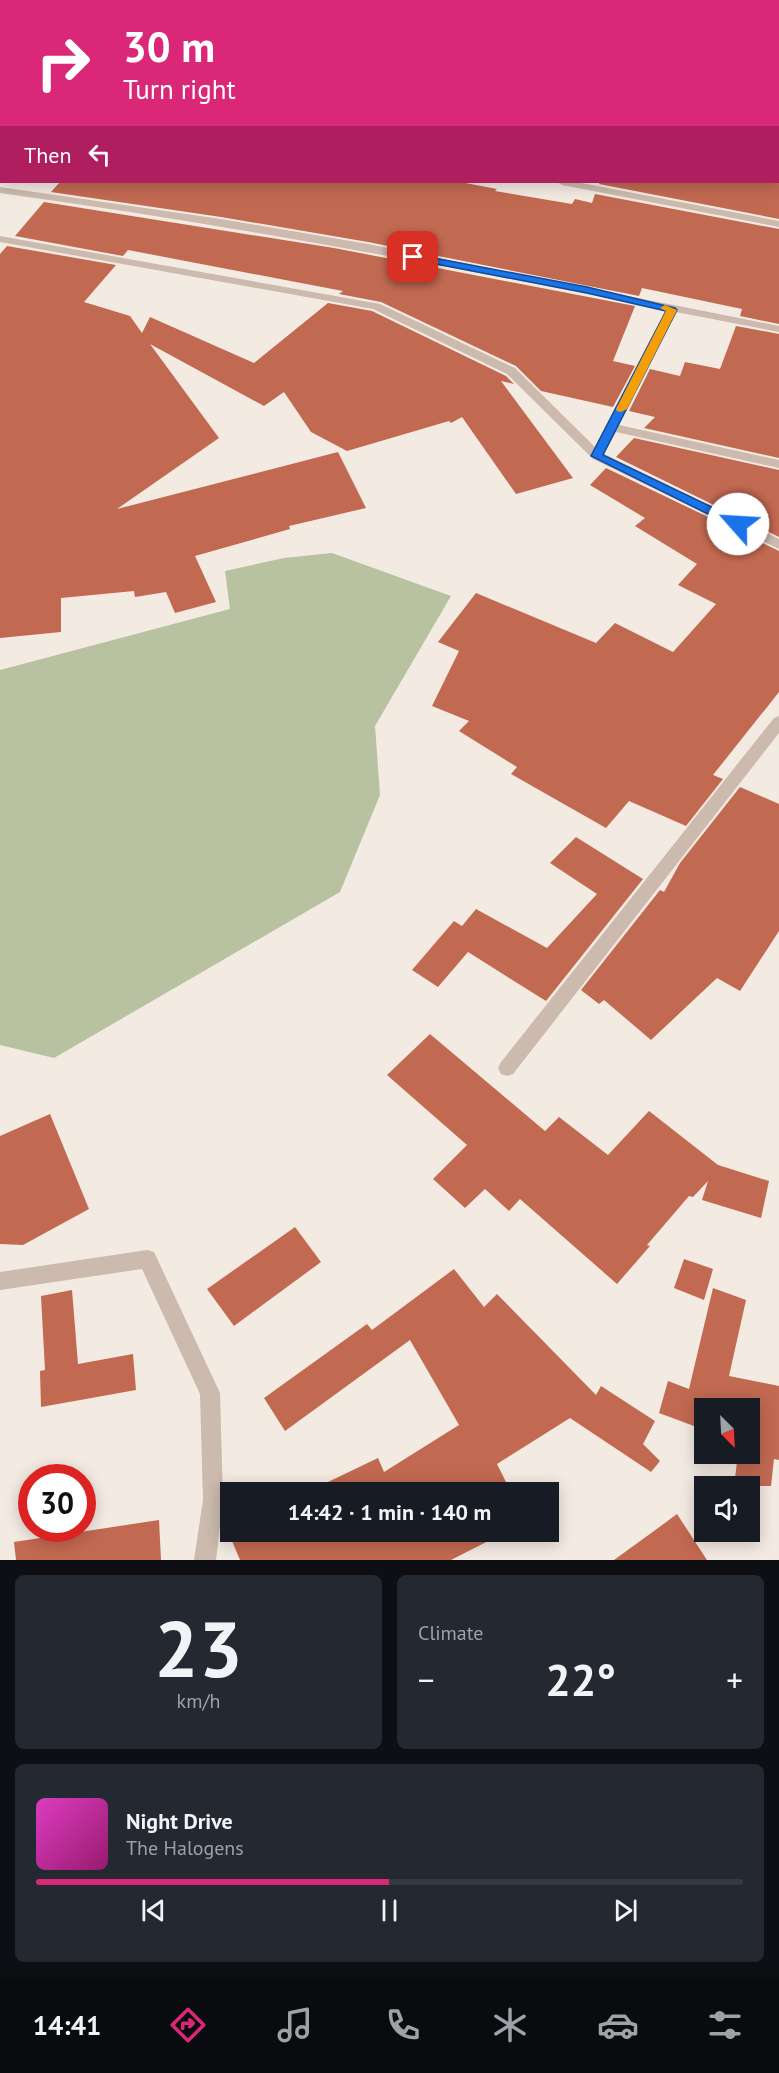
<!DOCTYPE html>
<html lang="en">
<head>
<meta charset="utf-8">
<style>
	:root { --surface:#171b24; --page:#242831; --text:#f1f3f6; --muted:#9ea1a6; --line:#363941; --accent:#db2777 }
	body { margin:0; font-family:"PT Sans",sans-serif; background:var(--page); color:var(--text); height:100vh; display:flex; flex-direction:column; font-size:22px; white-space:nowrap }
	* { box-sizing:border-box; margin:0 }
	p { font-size:20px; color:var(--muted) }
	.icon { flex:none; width:33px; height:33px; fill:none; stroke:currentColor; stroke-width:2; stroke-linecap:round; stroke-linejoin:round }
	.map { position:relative; height:1560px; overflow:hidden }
	.drawer { display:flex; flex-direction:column; gap:15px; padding:15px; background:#0d0f14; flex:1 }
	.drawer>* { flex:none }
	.guide { position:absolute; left:0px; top:0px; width:780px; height:183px; box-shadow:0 3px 15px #0003; background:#db2777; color:#fff; overflow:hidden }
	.needle { width:39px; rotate:156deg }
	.buttons { position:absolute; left:694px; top:1398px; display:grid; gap:12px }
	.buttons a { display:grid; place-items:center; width:66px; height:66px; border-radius:0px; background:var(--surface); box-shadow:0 3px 15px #0003; font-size:30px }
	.speed { position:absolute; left:18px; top:1464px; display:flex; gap:12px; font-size:30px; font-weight:700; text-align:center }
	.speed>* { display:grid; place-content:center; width:78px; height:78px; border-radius:50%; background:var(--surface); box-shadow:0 3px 15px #0003; line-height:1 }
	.speed .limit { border:9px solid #d22; background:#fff; color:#111 }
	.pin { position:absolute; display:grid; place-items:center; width:51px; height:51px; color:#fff; margin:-26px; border-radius:12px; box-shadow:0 3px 9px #0006 }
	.me { position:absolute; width:66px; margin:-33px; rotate:296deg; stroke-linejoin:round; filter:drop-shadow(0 0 4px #0008) }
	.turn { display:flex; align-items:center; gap:21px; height:126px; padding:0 24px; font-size:27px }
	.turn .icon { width:78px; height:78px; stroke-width:2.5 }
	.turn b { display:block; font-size:42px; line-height:51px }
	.then { display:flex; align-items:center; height:57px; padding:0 24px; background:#0003; gap:12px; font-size:22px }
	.big { font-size:45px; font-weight:700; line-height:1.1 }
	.drawer .tile { flex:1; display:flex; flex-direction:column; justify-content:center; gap:9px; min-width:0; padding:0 21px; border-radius:9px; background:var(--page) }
	.drawer .dial { align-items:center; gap:0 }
	.dial b { font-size:78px; line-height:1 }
	.song { display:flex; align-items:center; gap:18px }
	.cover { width:72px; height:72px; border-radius:9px; background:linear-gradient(135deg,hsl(310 70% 55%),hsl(320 70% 35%)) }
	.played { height:6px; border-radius:3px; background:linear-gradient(90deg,var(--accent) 50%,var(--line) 50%) }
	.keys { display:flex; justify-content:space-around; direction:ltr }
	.heat { display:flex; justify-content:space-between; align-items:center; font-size:33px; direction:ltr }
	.drawer .tiles { flex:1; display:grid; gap:15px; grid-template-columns:1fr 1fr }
	.tile:last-child { grid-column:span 2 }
	.trip { position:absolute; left:220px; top:1482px; width:339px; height:60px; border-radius:0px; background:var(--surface); box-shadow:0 3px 15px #0003; font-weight:700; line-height:60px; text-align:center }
	.menu { display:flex; height:96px; justify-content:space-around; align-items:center; background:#090b0e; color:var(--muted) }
	.menu .icon { width:42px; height:42px }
	.menu .on { color:var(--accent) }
	.menu b { font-size:27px; color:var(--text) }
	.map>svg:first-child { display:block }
	.green { fill:#b8c2a1 }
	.building { fill:#c26951 }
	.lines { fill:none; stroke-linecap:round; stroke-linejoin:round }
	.minor { fill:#cbbaad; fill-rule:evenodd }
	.route { fill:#1a73e8; stroke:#114b97; stroke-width:1.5 }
	.slow { fill:#f59e0b }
</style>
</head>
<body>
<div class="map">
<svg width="779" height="1560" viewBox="0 0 779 1560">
	<rect width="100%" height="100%" fill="#f3eae2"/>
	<path class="green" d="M332,553L451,596L375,726L380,795L340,892L54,1058L0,1045V670L230,609L225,571L284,558Z"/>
	<g class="building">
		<path d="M60,182H460L497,189L495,191L572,204L575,199L592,203L595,194L779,229V324L740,316L742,309L642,288L639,296L368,242L221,217L51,192Z"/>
		<path d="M600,182H779V219L599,184Z"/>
		<path d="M44,202L334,248L635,306L613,361L635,366L613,407L541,391L516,366L381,302L339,294L343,291L128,250L123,256L15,236Z"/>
		<path d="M7,246L116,265L84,302L130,316L142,333L150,317L254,363L328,303L372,311L506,376L514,384L501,381L573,478L516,494L462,417L451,423L449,421L347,451L311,432L284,392L264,406L150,344L219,438L117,509L338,452L366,508L289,526L290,529L195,556L216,602L175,613L166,592L135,597L134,591L61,598V632L0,638V254Z"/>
		<path d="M736,326L779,334V458L644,428L655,417L629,411L650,369L680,376L685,362L720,369Z"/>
		<path d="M634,438L779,470V537L616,457Z"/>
		<path d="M606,468L779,551V692L713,775L723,779L686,826L629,801L606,828L511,774L517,767L459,731L469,721L432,706L459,651L438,642L476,593L596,643L615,623L673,652L716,604L678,585L697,564L635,526L645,518L590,485Z"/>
		<path d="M740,787L779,804V931L740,991L717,978L651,1040L604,1000L599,1004L581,990L660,890L664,892L680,863Z"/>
		<path d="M576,837L643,879L546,1001L468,952L438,987L412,970L454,921L462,926L476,909L547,948L597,894L550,863Z"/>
		<path d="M430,1034L545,1131L559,1117L608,1155L649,1111L718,1165L769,1181L761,1218L702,1200L708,1181L693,1197L689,1196L647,1245L650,1246L617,1284L520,1199L509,1211L485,1189L465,1208L433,1179L467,1145L387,1075Z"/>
		<path d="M50,1114L89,1209L23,1245L0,1244V1136Z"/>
		<path d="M295,1227L321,1262L234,1326L207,1289Z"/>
		<path d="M684,1259L713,1269L704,1300L674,1288Z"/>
		<path d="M454,1269L484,1307L497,1294L596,1395L601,1386L655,1421L643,1444L660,1461L651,1472L570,1418L497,1464L511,1492H307L378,1458L384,1472L459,1425L410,1340L285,1431L264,1398L367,1324L372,1330Z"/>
		<path d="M713,1288L746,1300L729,1376L779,1386V1460L774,1459L771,1486H734L738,1454H750V1408H705V1428L702,1429L659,1413L668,1381L689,1389Z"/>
		<path d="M72,1290L78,1364L133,1354L136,1390L41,1407L40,1371L45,1370L41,1296Z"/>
		<path d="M677,1514L707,1560H614L654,1531Z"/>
		<path d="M159,1520L161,1560H16L14,1542Z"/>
		<path d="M232,1532H506L451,1560H240L232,1541Z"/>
	</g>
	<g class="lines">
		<g class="minor">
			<path d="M224,0H234L235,2H225Z"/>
			<path d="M376,0H385L386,2H377Z"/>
			<path d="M445,0H453L454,2H445Z"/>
			<path d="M616,0H624L625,2H616Z"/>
			<path d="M765,0H773L774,2H765Z"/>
			<path d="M0,3L2,4V10L0,9Z"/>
			<path d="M778,7L779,8V14H778Z"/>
			<rect x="0" y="92" width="2" height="6"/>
			<rect x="778" y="118" width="1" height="6"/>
			<path d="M557,182H576L779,221V227L562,185Z"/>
			<path d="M0,187L221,219L368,244L779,326V332L676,312L619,425L779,460V468L616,432L604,454L779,539V549L593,459L507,374L373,309L0,242V236L380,304L515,368L595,447L666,310C445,265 224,224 0,193Z"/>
			<path d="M779,716V733L513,1074L507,1076L501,1074L498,1068L501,1062L774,718Z"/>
			<path d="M147,1250L154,1252L220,1393L223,1500L216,1560H194L203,1500L200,1394L142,1269L0,1290V1272Z"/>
		</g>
	</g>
	<path class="route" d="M413,254L587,287L675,308L677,310L603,455L743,522V527H734L591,456L666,311L587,293L410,259L408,257Z"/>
	<path class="slow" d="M665,305L677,310L627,409L621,412L617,411L616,409L666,311L660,308Z"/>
</svg>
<div class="buttons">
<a><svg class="needle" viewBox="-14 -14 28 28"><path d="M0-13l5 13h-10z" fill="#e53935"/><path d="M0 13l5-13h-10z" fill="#9ea1a6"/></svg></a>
<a><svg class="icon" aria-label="sound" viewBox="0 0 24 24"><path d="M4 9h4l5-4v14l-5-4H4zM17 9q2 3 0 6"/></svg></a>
</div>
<div class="speed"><div class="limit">30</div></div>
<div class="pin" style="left:413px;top:257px;background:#d93025"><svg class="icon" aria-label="arrive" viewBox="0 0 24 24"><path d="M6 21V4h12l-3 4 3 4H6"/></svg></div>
<svg class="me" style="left:738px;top:524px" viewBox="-20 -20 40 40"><circle r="19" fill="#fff"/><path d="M0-13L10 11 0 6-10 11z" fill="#1a73e8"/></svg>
<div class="trip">14:42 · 1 min · 140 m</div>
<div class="guide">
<div class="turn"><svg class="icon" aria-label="right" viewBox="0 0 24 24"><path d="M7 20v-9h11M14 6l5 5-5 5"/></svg><div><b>30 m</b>Turn right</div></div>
<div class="then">Then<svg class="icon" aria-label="left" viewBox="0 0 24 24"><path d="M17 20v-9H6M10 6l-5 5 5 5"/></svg></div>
</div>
</div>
<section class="drawer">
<div class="tiles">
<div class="tile dial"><b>23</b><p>km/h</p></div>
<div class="tile"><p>Climate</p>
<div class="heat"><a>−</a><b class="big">22°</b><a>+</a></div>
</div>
<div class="tile">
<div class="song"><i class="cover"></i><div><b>Night Drive</b><p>The Halogens</p></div></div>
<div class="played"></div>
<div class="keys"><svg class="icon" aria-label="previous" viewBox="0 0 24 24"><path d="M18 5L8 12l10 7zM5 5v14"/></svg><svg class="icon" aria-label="pause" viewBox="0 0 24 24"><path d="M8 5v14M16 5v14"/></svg><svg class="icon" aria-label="next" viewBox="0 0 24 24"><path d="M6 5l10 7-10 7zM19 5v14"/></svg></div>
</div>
</div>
</section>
<nav class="menu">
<b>14:41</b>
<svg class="icon on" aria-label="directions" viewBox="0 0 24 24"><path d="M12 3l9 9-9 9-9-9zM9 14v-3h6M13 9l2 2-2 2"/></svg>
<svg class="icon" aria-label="music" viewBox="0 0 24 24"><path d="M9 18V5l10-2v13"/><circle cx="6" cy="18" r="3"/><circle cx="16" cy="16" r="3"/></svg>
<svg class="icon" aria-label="phone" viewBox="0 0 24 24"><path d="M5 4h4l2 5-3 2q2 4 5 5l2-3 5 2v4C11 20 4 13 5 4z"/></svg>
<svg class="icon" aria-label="climate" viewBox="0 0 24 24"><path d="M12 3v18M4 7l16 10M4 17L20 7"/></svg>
<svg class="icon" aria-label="car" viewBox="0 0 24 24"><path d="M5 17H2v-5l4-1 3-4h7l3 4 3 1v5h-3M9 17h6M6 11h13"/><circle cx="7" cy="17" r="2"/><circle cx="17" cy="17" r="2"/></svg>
<svg class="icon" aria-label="filters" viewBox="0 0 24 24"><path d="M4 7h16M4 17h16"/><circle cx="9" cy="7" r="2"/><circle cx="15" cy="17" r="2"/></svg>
</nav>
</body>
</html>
